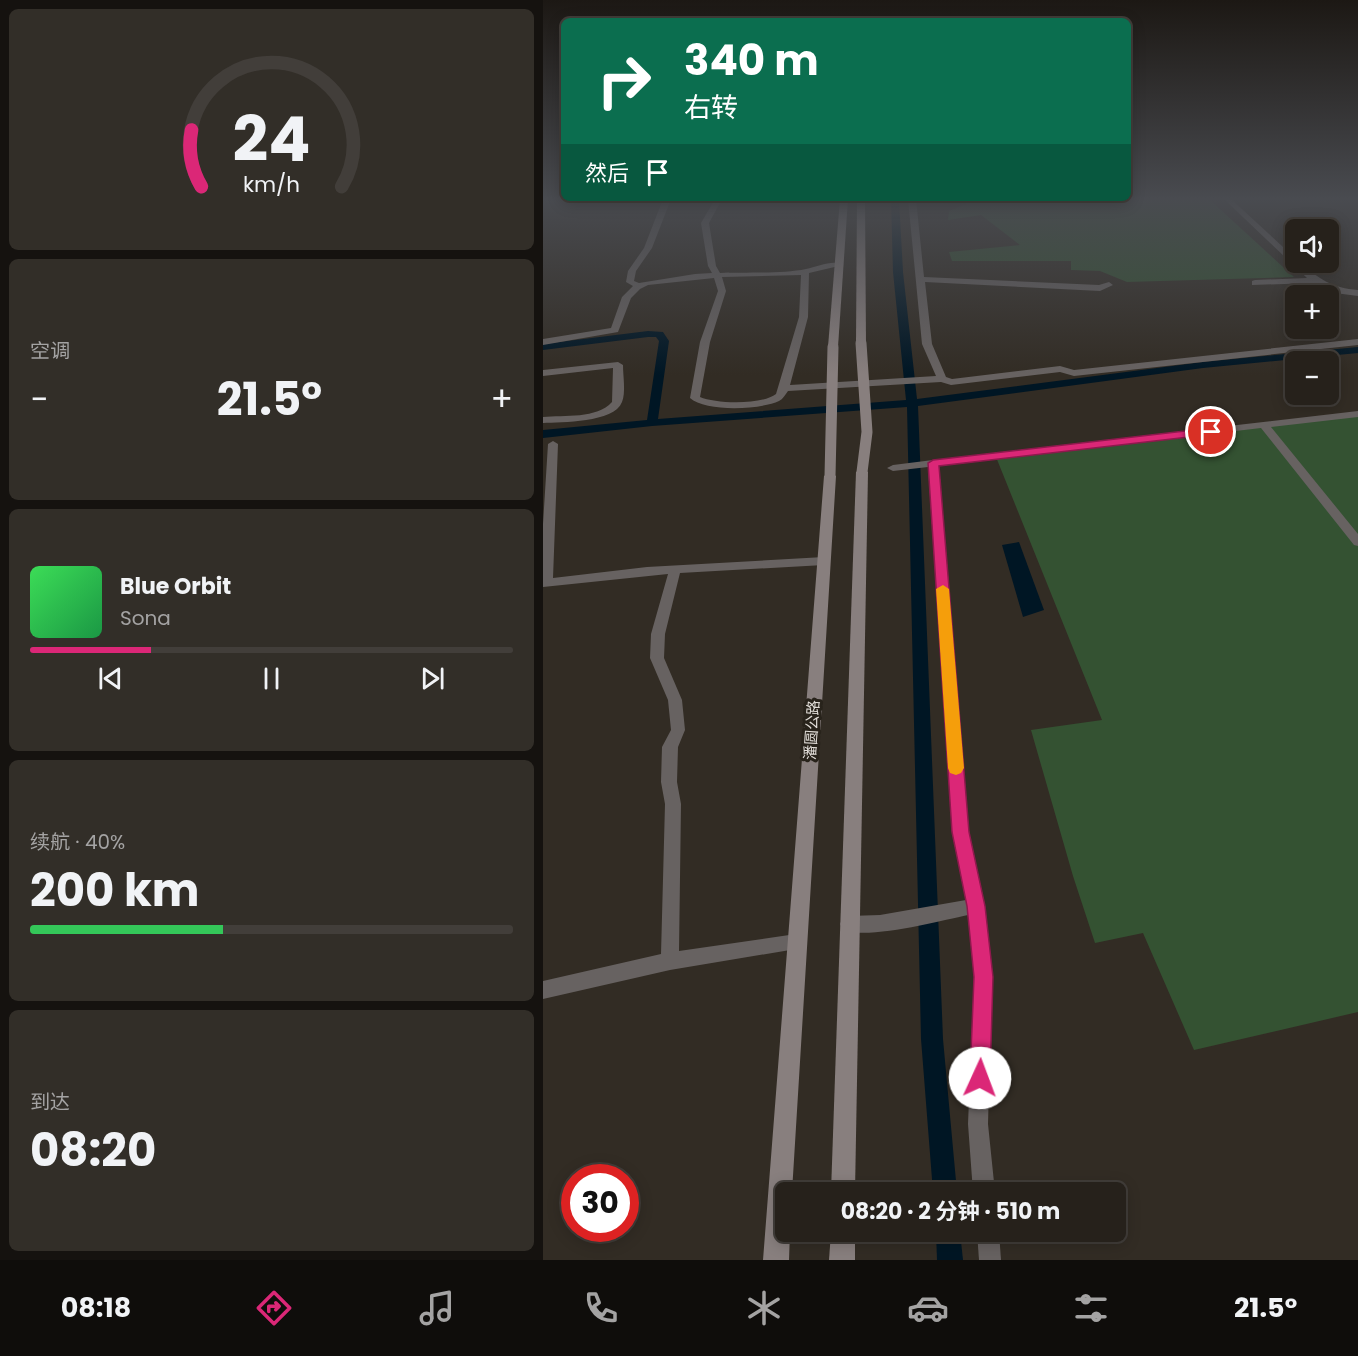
<!DOCTYPE html>
<html lang="zh">
<head>
<meta charset="utf-8">
<style>
	:root { --surface:#26211b; --page:#322e28; --text:#f1f3f6; --muted:#a4a3a3; --line:#423e3a; --accent:#db2777 }
	body { margin:0; font-family:Poppins,"Noto Sans SC",sans-serif; background:var(--page); color:var(--text); height:100vh; display:flex; flex-direction:column; font-size:22px; white-space:nowrap }
	* { box-sizing:border-box; margin:0 }
	p { font-size:20px; color:var(--muted) }
	.icon { flex:none; width:33px; height:33px; fill:none; stroke:currentColor; stroke-width:2; stroke-linecap:round; stroke-linejoin:round }
	.map { position:relative; flex:1; overflow:hidden }
	.details { display:flex; flex-direction:column; gap:9px; padding:9px; background:#15120f; width:543px }
	.details>* { flex:none }
	.top-card { position:absolute; left:18px; top:18px; width:570px; height:183px; border-radius:9px; box-shadow:0 3px 15px #0003,0 0 0 2px var(--line); background:#0b6e4f; color:#fff; overflow:hidden }
	.fabs { position:absolute; left:742px; top:219px; display:grid; gap:12px }
	.fabs a { display:grid; place-items:center; width:54px; height:54px; border-radius:9px; background:var(--surface); box-shadow:0 3px 15px #0003,0 0 0 2px var(--line); font-size:30px }
	.speed { position:absolute; left:18px; top:1164px; display:flex; gap:12px; font-size:30px; font-weight:700; text-align:center }
	.speed>* { display:grid; place-content:center; width:78px; height:78px; border-radius:50%; background:var(--surface); box-shadow:0 3px 15px #0003,0 0 0 2px var(--line); line-height:1 }
	.speed .limit { border:9px solid #d22; background:#fff; color:#111 }
	.pin { position:absolute; display:grid; place-items:center; width:51px; height:51px; color:#fff; margin:-26px; border:3px solid #fff; border-radius:50%; box-shadow:0 2px 6px #0007 }
	.me { position:absolute; width:66px; margin:-33px; rotate:2deg; stroke-linejoin:round; filter:drop-shadow(0 0 4px #0008) }
	.turn { display:flex; align-items:center; gap:21px; height:126px; padding:0 24px; font-size:27px }
	.turn .icon { width:78px; height:78px; stroke-width:2.5 }
	.turn b { display:block; font-size:42px; line-height:51px }
	.then { display:flex; align-items:center; height:57px; padding:0 24px; background:#0003; gap:12px; font-size:22px }
	.big { font-size:45px; font-weight:700; line-height:1.1 }
	.details .tile { flex:1; display:flex; flex-direction:column; justify-content:center; gap:9px; min-width:0; padding:0 21px; border-radius:9px; background:var(--page) }
	.details .dial { align-items:center; gap:0 }
	.dial svg { height:156px; overflow:visible; fill:none; stroke:var(--line); stroke-width:7; stroke-linecap:round; text-anchor:middle }
	.dial text { fill:var(--text); stroke:none }
	.song { display:flex; align-items:center; gap:18px }
	.cover { width:72px; height:72px; border-radius:9px; background:linear-gradient(135deg,hsl(130 70% 55%),hsl(140 70% 35%)) }
	.played { height:6px; border-radius:3px; background:linear-gradient(90deg,var(--accent) 25%,var(--line) 25%) }
	.keys { display:flex; justify-content:space-around; direction:ltr }
	.heat { display:flex; justify-content:space-between; align-items:center; font-size:33px; direction:ltr }
	.charge { height:9px; border-radius:4px; background:linear-gradient(90deg,#34c759 40%,var(--line) 0) }
	.trip { position:absolute; left:232px; top:1182px; width:351px; height:60px; border-radius:9px; background:var(--surface); box-shadow:0 3px 15px #0003,0 0 0 2px var(--line); font-weight:700; line-height:60px; text-align:center }
	.dock { display:flex; height:96px; justify-content:space-around; align-items:center; background:#0f0d0b; color:var(--muted) }
	.dock .icon { width:42px; height:42px }
	.dock .selected { color:var(--accent) }
	.dock b { font-size:27px; color:var(--text) }
	main { display:flex; flex:1; min-height:0 }
	.map>svg:first-child { display:block }
	.green { fill:#345232 }
	.water { fill:#001624 }
	.lines { fill:none; stroke-linecap:round; stroke-linejoin:round }
	.canal { fill:#001624; fill-rule:evenodd }
	.minor { fill:#676261; fill-rule:evenodd }
	.secondary { fill:#887f7e; fill-rule:evenodd }
	.secondary-bridge { stroke:#887f7e; stroke-width:11 }
	.route { fill:#db2777; stroke:#8e194d; stroke-width:1.5 }
	.slow { fill:#f59e0b }
	.labels { text-anchor:middle; stroke-width:6; stroke-linejoin:round; paint-order:stroke }
	.street-label { font-size:15px; fill:#e2ded9; stroke:#28231b }
</style>
</head>
<body>
<main>
<section class="details">
<div class="tile dial"><svg viewBox="0 0 100 80">
<path d="M14 69A42 42 0 1 1 86 69"/>
<path d="M14 69A42 42 0 0 1 9 40" stroke="#db2777"/>
<text x="50" y="56" font-size="32" font-weight="700">24</text>
<text x="50" y="72" font-size="11">km/h</text>
</svg></div>
<div class="tile"><p>空调</p>
<div class="heat"><a>−</a><b class="big">21.5°</b><a>+</a></div>
</div>
<div class="tile">
<div class="song"><i class="cover"></i><div><b>Blue Orbit</b><p>Sona</p></div></div>
<div class="played"></div>
<div class="keys"><svg class="icon" aria-label="previous" viewBox="0 0 24 24"><path d="M18 5L8 12l10 7zM5 5v14"/></svg><svg class="icon" aria-label="pause" viewBox="0 0 24 24"><path d="M8 5v14M16 5v14"/></svg><svg class="icon" aria-label="next" viewBox="0 0 24 24"><path d="M6 5l10 7-10 7zM19 5v14"/></svg></div>
</div>
<div class="tile"><p>续航 · 40%</p><b class="big">200 km</b><div class="charge"></div></div>
<div class="tile"><p>到达</p><b class="big">08:20</b></div>
</section>
<div class="map">
<svg width="815" height="1260" viewBox="0 0 815 1260">
	<rect width="100%" height="100%" fill="#322c24"/>
	<g class="green">
		<path d="M420,199H666L751,277L584,282L557,271L528,270V261H409L406,252L477,245L438,215L405,220L406,211L423,204Z"/>
		<path d="M815,415V1012L651,1050L600,933L552,943L530,876L488,730L559,720L453,457Z"/>
	</g>
	<path class="water" d="M476,542L501,610L480,617L459,545Z"/>
	<g class="lines">
		<g class="canal">
			<path d="M348,199H356L360,272L374,399L660,362L815,347V353L660,368L375,406L400,1039L414,1192H390L378,1039L364,407L109,426L0,438V430L104,420L116,341L113,337H105L0,350V344L105,331L120,332L126,341L115,419L363,400L350,272Z"/>
			<path d="M393,1232H417L420,1260H394Z"/>
		</g>
		<g class="minor">
			<path d="M120,199H128L109,248L93,271L91,281L96,283L152,274L169,273L165,266L158,223L172,199H179L166,223L173,266L177,273C202,272 239,274 263,269C275,267 290,259 300,265L266,273L265,317L247,385L393,376L379,344L365,199H373L381,277L556,285L566,282L570,285L557,291L382,282L389,344L403,377L409,379L517,366L531,370L815,339V345L531,376L517,372L408,385L398,382L245,391C242,395 240,399 236,401C217,410 162,412 147,398L157,342L175,291L171,278L105,285L97,289L88,298L75,332L0,345V339L68,328L79,297L90,286L83,282L85,271L101,248ZM258,275L256,317L233,394C219,405 173,404 157,397L167,342L183,291L179,277Z"/>
			<path d="M681,199H688L753,259V262H757C775,279 790,288 815,290V296L792,293L770,283L709,285V281L712,280L764,278Z"/>
			<path d="M75,362L80,365C80,376 83,393 79,402C71,423 18,422 0,423V417C21,415 54,419 69,402L70,368L0,376V370Z"/>
			<path d="M815,411V417L728,427L815,534V546L811,545L718,428L396,466L426,832L442,906L449,977L445,1124L452,1192H430L425,1124L431,977L425,915C396,921 325,940 300,930L297,924L300,918L306,916L337,915L423,900L410,832L385,467L350,471L344,468L350,465L390,460Z"/>
			<path d="M10,441L15,444L10,578L104,567L281,557L287,561L281,565L137,573L122,634L121,658L139,700L142,730L135,747L134,782L138,804L136,951L253,934L259,936L262,942L259,948L127,970L0,999V981L118,954L122,804L118,782L119,747L128,730L125,700L107,658L108,634L125,574L0,587V524L5,444Z"/>
			<path d="M434,1232H456L458,1260H436Z"/>
		</g>
		<g class="secondary">
			<path d="M297,199H305L295,347L290,350L285,347Z"/>
			<path d="M314,199H322L323,343L318,346L313,343Z"/>
			<path d="M319,468L325,472L312,1192H288L313,472Z"/>
			<path d="M287,472L293,476L249,1192H243V1232H247L246,1260H220L281,476Z"/>
			<path d="M288,1232H312V1260H286Z"/>
		</g>
		<g class="secondary-bridge">
			<path d="M318,343L324,432L319,472"/>
			<path d="M287,476L290,347"/>
		</g>
	</g>
	<linearGradient id="sky" x2="0" y2="1"><stop stop-color="#1c1814"/><stop offset="0.53" stop-color="#494b50"/><stop offset="1" stop-color="#494b50" stop-opacity="0"/></linearGradient>
	<rect width="815" height="375" fill="url(#sky)"/>
	<path class="route" d="M668,428L673,432L672,434L396,466L426,832L442,906L450,977L447,1078L444,1086L437,1089L430,1086L427,1078L431,977L424,906L409,832L385,463L390,460Z"/>
	<path class="slow" d="M400,585L406,589L421,768L418,773L413,775L407,773L405,768L393,589Z"/>
	<g class="labels">
		<g class="street-label">
			<text transform="translate(269 730) rotate(-86)" y="5">潘圆公路</text>
		</g>
	</g>
</svg>
<div class="fabs">
<a><svg class="icon" aria-label="sound" viewBox="0 0 24 24"><path d="M4 9h4l5-4v14l-5-4H4zM17 9q2 3 0 6"/></svg></a>
<a>+</a>
<a>−</a>
</div>
<div class="speed"><div class="limit">30</div></div>
<div class="pin" style="left:668px;top:432px;background:#d93025"><svg class="icon" aria-label="arrive" viewBox="0 0 24 24"><path d="M6 21V4h12l-3 4 3 4H6"/></svg></div>
<svg class="me" style="left:437px;top:1078px" viewBox="-20 -20 40 40"><circle r="19" fill="#fff"/><path d="M0-13L10 11 0 6-10 11z" fill="#db2777"/></svg>
<div class="trip">08:20 · 2 分钟 · 510 m</div>
<div class="top-card">
<div class="turn"><svg class="icon" aria-label="right" viewBox="0 0 24 24"><path d="M7 20v-9h11M14 6l5 5-5 5"/></svg><div><b>340 m</b>右转</div></div>
<div class="then">然后<svg class="icon" aria-label="arrive" viewBox="0 0 24 24"><path d="M6 21V4h12l-3 4 3 4H6"/></svg></div>
</div>
</div>
</main>
<nav class="dock">
<b>08:18</b>
<svg class="icon selected" aria-label="directions" viewBox="0 0 24 24"><path d="M12 3l9 9-9 9-9-9zM9 14v-3h6M13 9l2 2-2 2"/></svg>
<svg class="icon" aria-label="music" viewBox="0 0 24 24"><path d="M9 18V5l10-2v13"/><circle cx="6" cy="18" r="3"/><circle cx="16" cy="16" r="3"/></svg>
<svg class="icon" aria-label="phone" viewBox="0 0 24 24"><path d="M5 4h4l2 5-3 2q2 4 5 5l2-3 5 2v4C11 20 4 13 5 4z"/></svg>
<svg class="icon" aria-label="climate" viewBox="0 0 24 24"><path d="M12 3v18M4 7l16 10M4 17L20 7"/></svg>
<svg class="icon" aria-label="car" viewBox="0 0 24 24"><path d="M5 17H2v-5l4-1 3-4h7l3 4 3 1v5h-3M9 17h6M6 11h13"/><circle cx="7" cy="17" r="2"/><circle cx="17" cy="17" r="2"/></svg>
<svg class="icon" aria-label="filters" viewBox="0 0 24 24"><path d="M4 7h16M4 17h16"/><circle cx="9" cy="7" r="2"/><circle cx="15" cy="17" r="2"/></svg>
<b>21.5°</b>
</nav>
</body>
</html>
